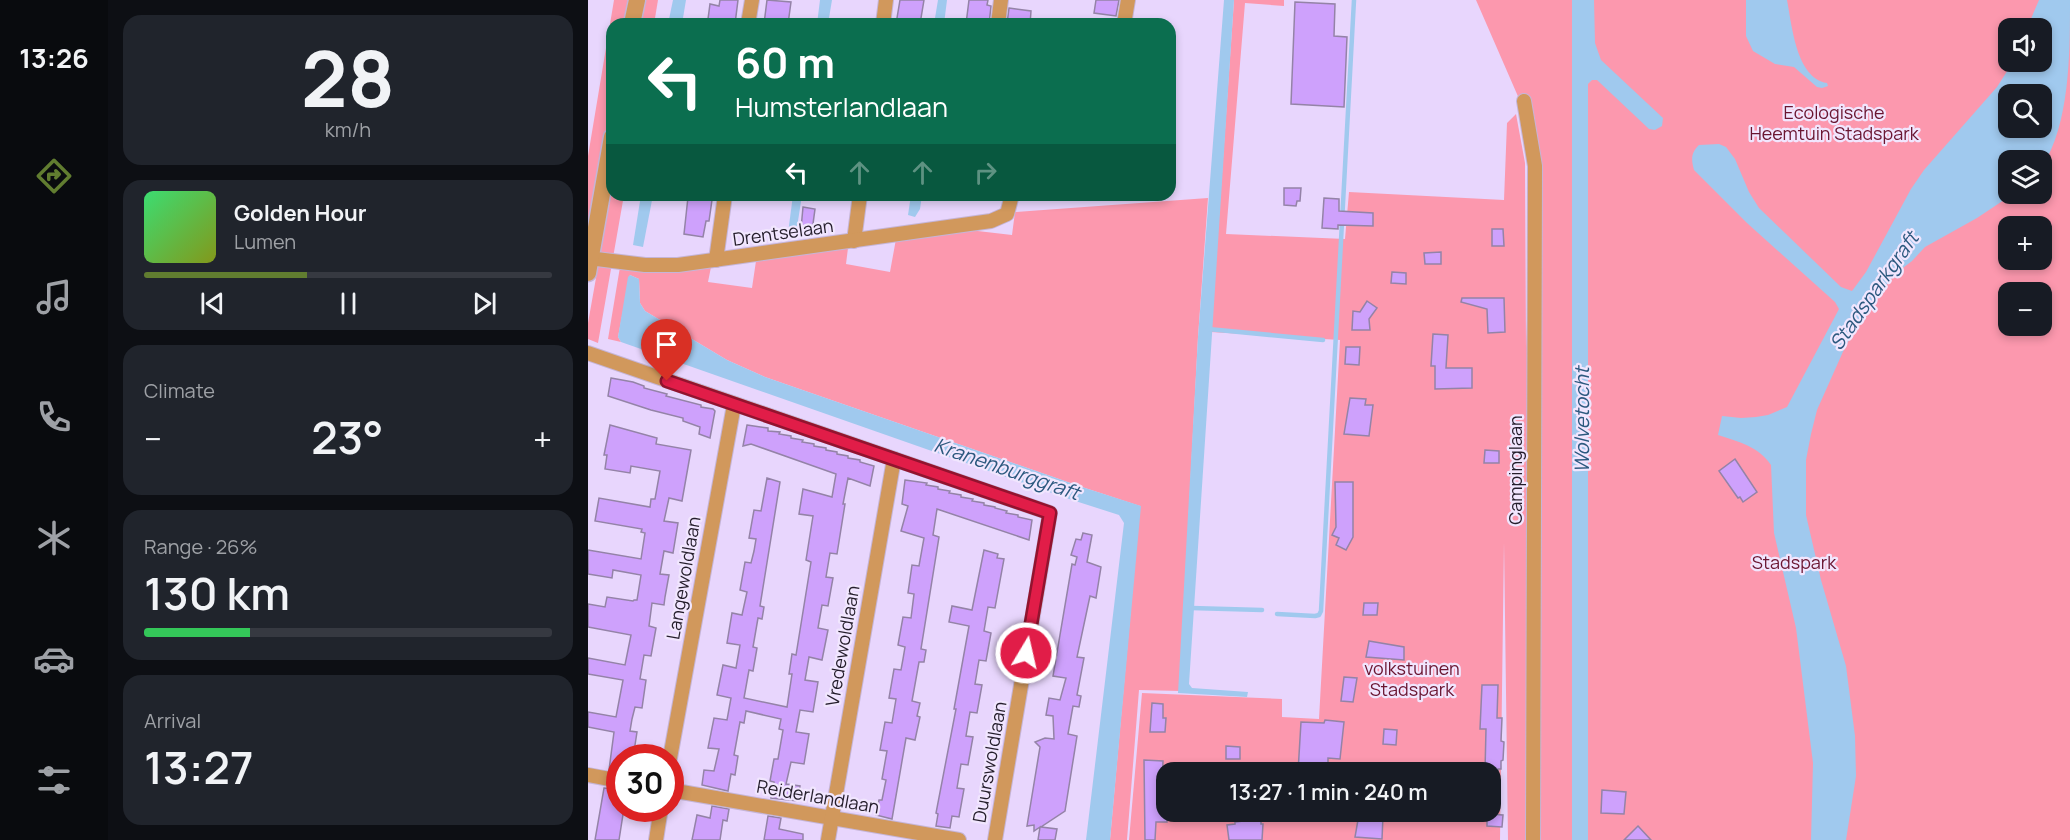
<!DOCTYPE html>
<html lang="en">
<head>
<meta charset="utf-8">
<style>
	:root { --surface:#171b24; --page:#20242c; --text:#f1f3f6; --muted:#9ea1a6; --line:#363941; --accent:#617d30 }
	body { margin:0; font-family:Manrope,sans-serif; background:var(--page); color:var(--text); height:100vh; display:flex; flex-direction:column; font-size:22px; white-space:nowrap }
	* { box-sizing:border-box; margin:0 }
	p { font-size:20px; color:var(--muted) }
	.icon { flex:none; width:33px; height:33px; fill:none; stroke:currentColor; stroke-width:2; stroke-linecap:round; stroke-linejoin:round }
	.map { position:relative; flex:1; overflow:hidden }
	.drawer { display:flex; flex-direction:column; gap:15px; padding:15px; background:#0d0f14; width:480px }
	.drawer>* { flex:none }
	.banner { position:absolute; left:18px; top:18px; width:570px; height:183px; border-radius:18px; box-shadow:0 3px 9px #0003; background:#0b6e4f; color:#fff; overflow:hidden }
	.fabs { position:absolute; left:1410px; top:18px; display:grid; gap:12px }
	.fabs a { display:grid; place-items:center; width:54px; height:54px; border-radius:12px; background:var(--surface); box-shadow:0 3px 9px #0003; font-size:30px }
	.speed { position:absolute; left:18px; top:744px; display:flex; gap:12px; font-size:30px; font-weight:700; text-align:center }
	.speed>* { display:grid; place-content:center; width:78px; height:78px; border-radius:50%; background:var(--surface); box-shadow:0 3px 9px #0003; line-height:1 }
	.speed .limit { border:9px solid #d22; background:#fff; color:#111 }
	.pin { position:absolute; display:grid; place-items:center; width:51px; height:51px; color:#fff; margin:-62px -26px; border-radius:50% 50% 50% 0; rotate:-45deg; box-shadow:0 0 6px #0007 }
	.pin .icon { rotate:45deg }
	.me { position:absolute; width:66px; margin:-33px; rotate:9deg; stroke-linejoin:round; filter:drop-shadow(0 0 4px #0008) }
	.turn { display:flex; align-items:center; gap:21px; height:126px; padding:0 30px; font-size:27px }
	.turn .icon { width:78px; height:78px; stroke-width:2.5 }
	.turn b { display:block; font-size:42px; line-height:51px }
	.lanes { display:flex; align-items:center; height:57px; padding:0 30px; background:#0003; justify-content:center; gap:30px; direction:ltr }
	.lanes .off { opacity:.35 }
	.big { font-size:45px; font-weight:600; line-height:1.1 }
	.drawer .tile { flex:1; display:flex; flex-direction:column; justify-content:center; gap:9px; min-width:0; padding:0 21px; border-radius:18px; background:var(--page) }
	.drawer .dial { align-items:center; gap:0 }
	.dial b { font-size:78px; line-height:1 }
	.song { display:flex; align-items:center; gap:18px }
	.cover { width:72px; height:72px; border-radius:9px; background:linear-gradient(135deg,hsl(140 70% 55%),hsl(70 70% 35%)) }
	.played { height:6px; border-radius:3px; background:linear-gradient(90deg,var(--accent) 40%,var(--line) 40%) }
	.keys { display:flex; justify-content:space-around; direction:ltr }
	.heat { display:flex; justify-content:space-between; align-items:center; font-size:33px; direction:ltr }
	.charge { height:9px; border-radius:4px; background:linear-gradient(90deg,#34c759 26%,var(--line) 0) }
	.trip { position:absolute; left:568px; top:762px; width:345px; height:60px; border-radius:18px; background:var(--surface); box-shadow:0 3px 9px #0003; font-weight:600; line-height:60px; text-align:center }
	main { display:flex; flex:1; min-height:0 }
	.tab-bar { display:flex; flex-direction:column; width:108px; justify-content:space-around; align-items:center; background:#090b0e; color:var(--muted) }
	.tab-bar .icon { width:42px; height:42px }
	.tab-bar .selected { color:var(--accent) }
	.tab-bar b { font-size:27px; color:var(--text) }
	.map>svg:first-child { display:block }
	.green { fill:#fc98ae; fill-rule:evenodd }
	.water { fill:#a0c9ee; fill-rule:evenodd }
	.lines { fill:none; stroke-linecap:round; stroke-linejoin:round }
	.stream { stroke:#a0c9ee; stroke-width:4.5 }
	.building { fill:#cea1fc; stroke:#9483a7; stroke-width:1.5 }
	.minor-casing { stroke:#c5b5d7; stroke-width:16 }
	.tertiary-casing { stroke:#c5b5d7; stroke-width:19 }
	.minor { stroke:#d1985c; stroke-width:14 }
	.tertiary { stroke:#d1985c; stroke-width:16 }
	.route-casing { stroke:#92132f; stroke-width:15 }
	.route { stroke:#e11d48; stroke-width:10 }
	.labels { text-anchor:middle; stroke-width:4.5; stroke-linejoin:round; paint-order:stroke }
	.park-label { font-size:18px; fill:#6a1531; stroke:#f1e6fe }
	.street-label { font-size:18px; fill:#241d2b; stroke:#f1e6fe }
	.water-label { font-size:20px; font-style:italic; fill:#2c597f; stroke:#f1e6fe }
</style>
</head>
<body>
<main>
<nav class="tab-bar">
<b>13:26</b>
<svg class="icon selected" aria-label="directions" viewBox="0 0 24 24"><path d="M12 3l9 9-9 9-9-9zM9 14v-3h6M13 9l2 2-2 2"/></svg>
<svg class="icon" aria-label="music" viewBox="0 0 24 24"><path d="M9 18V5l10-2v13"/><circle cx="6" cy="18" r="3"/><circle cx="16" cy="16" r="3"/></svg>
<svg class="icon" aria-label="phone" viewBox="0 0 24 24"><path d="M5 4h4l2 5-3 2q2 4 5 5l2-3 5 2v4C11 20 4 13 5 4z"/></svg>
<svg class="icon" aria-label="climate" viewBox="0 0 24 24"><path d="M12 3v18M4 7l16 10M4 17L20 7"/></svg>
<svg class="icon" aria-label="car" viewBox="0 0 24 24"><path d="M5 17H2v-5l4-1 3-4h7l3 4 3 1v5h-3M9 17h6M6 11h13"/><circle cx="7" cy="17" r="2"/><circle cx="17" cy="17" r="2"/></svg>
<svg class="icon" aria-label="filters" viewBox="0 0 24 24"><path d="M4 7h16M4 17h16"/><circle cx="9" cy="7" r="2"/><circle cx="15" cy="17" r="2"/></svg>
</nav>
<section class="drawer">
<div class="tile dial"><b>28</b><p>km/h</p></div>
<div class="tile">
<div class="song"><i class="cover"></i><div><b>Golden Hour</b><p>Lumen</p></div></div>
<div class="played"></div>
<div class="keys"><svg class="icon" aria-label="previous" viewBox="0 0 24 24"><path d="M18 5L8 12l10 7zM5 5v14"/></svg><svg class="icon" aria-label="pause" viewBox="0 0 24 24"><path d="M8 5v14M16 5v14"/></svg><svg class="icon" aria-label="next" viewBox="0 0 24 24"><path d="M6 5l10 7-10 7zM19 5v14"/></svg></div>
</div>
<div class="tile"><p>Climate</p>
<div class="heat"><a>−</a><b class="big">23°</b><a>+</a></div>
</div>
<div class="tile"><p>Range · 26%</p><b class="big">130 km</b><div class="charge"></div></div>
<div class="tile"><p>Arrival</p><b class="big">13:27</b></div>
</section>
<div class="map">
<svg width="1482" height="840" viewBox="0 0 1482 840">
	<rect width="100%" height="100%" fill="#e8d6fd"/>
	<g class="green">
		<path d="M26,0H41L37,24H24V96L0,233V156Z"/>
		<path d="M57,0H70L66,24H53Z"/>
		<path d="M646,0H696V6L657,3L638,234L757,239L761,192L916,200L919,123L928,114L937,163L938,348L946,133L888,0H1482V840H920L916,542L912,840H541L554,693L694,699V717L731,719L752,340L623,332ZM1420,28H1454V62H1420ZM1420,94H1454V128H1420ZM1420,160H1454V194H1420ZM1420,226H1454V260H1420ZM1420,292H1454V326H1420ZM579,772H903V812H579Z"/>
		<path d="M24,188V195H36L10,343L0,339V323Z"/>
		<path d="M620,198L610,337L600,527L605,529L593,691L551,690L539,840H522L552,506L494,487L177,377L139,360L57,311L52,303L51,279L42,275L30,337L33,342L20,339L32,267L88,271L123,267L120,282L164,288L168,261L260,248L258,264L302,272L308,239L381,230L424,235L427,212Z"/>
	</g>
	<g class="water">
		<path d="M85,0H98L94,24H80Z"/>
		<path d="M232,0H244L240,24H229Z"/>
		<path d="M350,0H359L356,24H346Z"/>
		<path d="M636,0H646L601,684L604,688L660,692L659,697L590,693L610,337Z"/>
		<path d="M984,0H1006L1007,43L1013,60L1075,118L1074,126L1067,130L1061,129L1009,80H1004L1000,84V840H984Z"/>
		<path d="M1158,0H1199C1204,25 1208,78 1239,83L1240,86L1234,88L1229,87L1206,67L1187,64L1165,51L1158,36Z"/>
		<path d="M1451,0H1482C1482,54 1482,123 1454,167V160H1420V194H1425L1389,218L1337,247L1324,261L1307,274L1275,317L1258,345L1229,410L1223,434L1218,460V515L1233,580L1258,666L1267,736L1268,776L1258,840H1223L1225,763L1208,628L1186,533L1183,465C1170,446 1151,442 1130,435L1134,416L1153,418L1168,417L1180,415L1199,407L1251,309L1247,302L1159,223L1106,170C1103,159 1103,153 1111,145L1131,144L1138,147L1147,159L1161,192L1171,208L1253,287L1264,291L1278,272L1323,189L1336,170L1409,87L1425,62H1454V28H1439ZM1420,94H1454V128H1420Z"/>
		<path d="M53,195H65L55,247L45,245Z"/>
		<path d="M205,195H214L208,234L202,236L200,233Z"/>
		<path d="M323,195H334L332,209L327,217L320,215Z"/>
		<path d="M42,275L51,279L52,303L57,311L139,360L177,377L494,487L553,506L522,840H498L536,523L531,515L478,498L33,342L30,337L40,277Z"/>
	</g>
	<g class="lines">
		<g class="stream">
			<path d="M620,329L735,340"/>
			<path d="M603,608L674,610"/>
			<path d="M689,614L727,616L731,615L733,611L766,0"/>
		</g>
	</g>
	<g class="building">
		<path d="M132,0H150L147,24H123L124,19H120L122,4L131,6Z"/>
		<path d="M179,0L203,2L200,24H176Z"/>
		<path d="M312,0H336L332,24H308Z"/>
		<path d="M381,0H400L399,5L403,6L401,24H378Z"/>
		<path d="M508,0H531L528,16L506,13Z"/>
		<path d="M707,2L747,4L746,36L759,37L756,107L703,104Z"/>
		<path d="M421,8L443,11L442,24H419Z"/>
		<path d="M696,188H713L712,201H709L708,206L696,205Z"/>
		<path d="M100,197L124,200L121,221H118L115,237L96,234Z"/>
		<path d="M736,198L751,199V211L785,213V226L750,225V229L734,228Z"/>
		<path d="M215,207L227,209L224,231L213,229Z"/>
		<path d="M904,229H915L916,246H904Z"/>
		<path d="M853,252V264H837L836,253Z"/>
		<path d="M804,272L818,273V284L803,283Z"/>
		<path d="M874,298H916L917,332L900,333L899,309L873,302Z"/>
		<path d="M779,301L789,308L781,319L782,330H764L765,311L772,312Z"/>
		<path d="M845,334L860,335L858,368H884V388L847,389V366H843Z"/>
		<path d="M758,347H772L771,365L757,364Z"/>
		<path d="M23,378L45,382L56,386V388L79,394L78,396L113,405V407L125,409L127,411L122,438L111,434L112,427L95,421V418L63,410L20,396Z"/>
		<path d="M762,398L778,399L777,405H785L781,436L756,434Z"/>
		<path d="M22,425L69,438L68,444L103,450L94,501L81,498L76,521L90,523L85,553L76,551L72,574L81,575L77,597L76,605L64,603L61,626L68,628L63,656L56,655L52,679L58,680L54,708L47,707L44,719L42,731L49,732L45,758H32V772L21,770L26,732L0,727V712L28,717L35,680L0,674V658L37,665L43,635L0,627V604L17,607L19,597L45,601L46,600H49L53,575L25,570L24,578L0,574V550L53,559L57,533L53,532L54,529L7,521L11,498L62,507L63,499H67L72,471L43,466L42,473L17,469L19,455H16Z"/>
		<path d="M159,425L180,428V431L192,432L191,434L203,436V438L215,440L214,442L226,444V446L238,448V450L249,452V454L260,456V458L272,460V462L286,466L282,486L260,478L255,504H257L249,554L242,553L238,577L245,578L240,606L234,605L230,628L240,630L234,660L221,657L217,680L230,682L225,712L212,710L208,732L221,734L216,764L203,762L198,784L212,786L210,801L183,798L186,782L182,781L186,759H190L195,730L191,729L193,719L158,711L156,723L152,722L146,755L150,756L147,775L143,774L140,791L114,785L116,770L126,771L131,749L120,748L126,718L139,720L143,698L129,695L135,665L148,668L152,645L139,643L144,613L154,615L159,592L152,590L157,562L163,563L166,551L168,539L161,538L166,510L173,511L179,478L192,482L172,606L176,607L174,619L170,618L165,647L169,648L165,671L161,670L156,698L199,707L204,674H201L204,654L208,655L223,562L218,560L225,516L211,514L215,489L244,497L248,474L163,444L155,446Z"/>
		<path d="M897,450L911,451V463H896Z"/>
		<path d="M1147,459L1169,492L1155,502L1152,497L1150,498L1131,471Z"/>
		<path d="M317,480L339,483L338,485L350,487V489L362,491L361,493L373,495V497L385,499L384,501L396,503V505L407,507V508L419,511L418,513L430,515V517L444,520L441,540L349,509L345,535L351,537L333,649L338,650L336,662H331L324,701L332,703L329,716L332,717L327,740L318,738L304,819L288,815L291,800H294L298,780L294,779L299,751L292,750L297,722L304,723L308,699L301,698L306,669L313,670L315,659L317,647L310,645L315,617L323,618L326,594L320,593L324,565L331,566L336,538L313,531L320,506L314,504Z"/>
		<path d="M747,482H765V537L758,550L748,545L751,538L744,535L748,527Z"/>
		<path d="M495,533L504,535L499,562L513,567L508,598L502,596L489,657L496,658L489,695L493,696L491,707L485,706L480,734L489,736L477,811L453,827L469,829L467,840H450L452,827L446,831V825L439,826L452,747L447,742L457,738L466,739L465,716L458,715L461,698L472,700L478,678L465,676L484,564L487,565L489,557L483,555L488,539L493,540Z"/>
		<path d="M396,550L410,554L409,558L416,559L407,608L400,607L396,631L403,633L398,661L391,660L387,684L394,685L389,713L382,712L378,736L385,737L380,765L373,764L369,788L376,789L371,817L364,816L362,828L348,826L350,814L348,813L368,709H366L381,626L361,622L364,606L384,610Z"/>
		<path d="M776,603H790L789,615H775Z"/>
		<path d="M781,641L816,647V660L778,657Z"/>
		<path d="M756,677L769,678L765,702L753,701Z"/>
		<path d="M894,685H910L909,718H914L913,741L916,742L915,760L913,761V769H910V772H897L898,729H892Z"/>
		<path d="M564,703L575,704V718H578L577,732H562Z"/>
		<path d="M737,720L756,722L752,759L740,758V772H710L713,722L736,723Z"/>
		<path d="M796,729L809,730L808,745L795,744Z"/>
		<path d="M638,746L652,747V759H638Z"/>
		<path d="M556,760L575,761L574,787L579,786V822H568L567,840H557Z"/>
		<path d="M16,788L32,790V808H36L31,840H7Z"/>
		<path d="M1014,790L1038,792L1036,814L1013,813Z"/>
		<path d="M124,806L141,809L139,821L135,820L132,840H104L109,815L122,818Z"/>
		<path d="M771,814L795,816L794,839L767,837Z"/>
		<path d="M899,814L915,815L914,827L899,826Z"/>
		<path d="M180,816L193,818L191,829L215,834V840H176Z"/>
		<path d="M673,819V824H675L674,840H641L639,825L647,824V822Z"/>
		<path d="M1050,826L1063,840H1036Z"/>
	</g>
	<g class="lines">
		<g class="minor-casing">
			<g id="minor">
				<path d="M160,24L164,0"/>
				<path d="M295,24L298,0"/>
				<path d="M410,24L413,0"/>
				<path d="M536,24L540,0"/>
				<path d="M936,101L947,166L945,840"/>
				<path d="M266,241L272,195"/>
				<path d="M0,258L57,265H90L403,221L419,214L424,195"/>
				<path d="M128,260L137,195"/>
				<path d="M0,353L462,513L407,840"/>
				<path d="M82,758L146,405"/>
				<path d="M0,775L32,781"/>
				<path d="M82,790L371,840"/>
				<path d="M68,840L73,808"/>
				<path d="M240,840L306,459"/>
			</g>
		</g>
		<g class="tertiary-casing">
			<g id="tertiary">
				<path d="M44,24L49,0"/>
				<path d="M0,273L24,137"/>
			</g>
		</g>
		<use href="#minor" class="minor"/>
		<use href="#tertiary" class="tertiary"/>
	</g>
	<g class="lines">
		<g class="route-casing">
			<path id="route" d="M79,381L462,513L438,653"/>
		</g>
		<use href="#route" class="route"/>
	</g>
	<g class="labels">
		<g class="park-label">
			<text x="1246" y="119">Ecologische<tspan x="1246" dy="21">Heemtuin Stadspark</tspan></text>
			<text x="1206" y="569">Stadspark</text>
			<text x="824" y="675">volkstuinen<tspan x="824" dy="21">Stadspark</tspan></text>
		</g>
		<g class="street-label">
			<text transform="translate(195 233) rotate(-8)" y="6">Drentselaan</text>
			<text transform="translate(928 470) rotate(-90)" y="6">Campinglaan</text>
			<text transform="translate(96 578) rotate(-80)" y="6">Langewoldlaan</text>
			<text transform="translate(255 646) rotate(-80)" y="6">Vredewoldlaan</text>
			<text transform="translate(402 762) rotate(-80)" y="6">Duurswoldlaan</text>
			<text transform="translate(230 797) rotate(10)" y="6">Reiderlandlaan</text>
		</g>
		<g class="water-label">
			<text transform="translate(1286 291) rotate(-55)" y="7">Stadsparkgraft</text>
			<text transform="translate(994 420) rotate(-90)" y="7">Wolvetocht</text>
			<text transform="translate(419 469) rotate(19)" y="7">Kranenburggraft</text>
		</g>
	</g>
</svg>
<div class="fabs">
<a><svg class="icon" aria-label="sound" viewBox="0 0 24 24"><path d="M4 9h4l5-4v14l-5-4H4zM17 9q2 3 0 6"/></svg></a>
<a><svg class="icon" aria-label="search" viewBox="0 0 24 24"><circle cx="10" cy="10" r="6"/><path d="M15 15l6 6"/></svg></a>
<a><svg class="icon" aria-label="layers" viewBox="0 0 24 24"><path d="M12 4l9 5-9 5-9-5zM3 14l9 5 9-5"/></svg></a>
<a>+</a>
<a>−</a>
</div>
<div class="speed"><div class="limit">30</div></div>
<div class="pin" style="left:79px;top:381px;background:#d93025"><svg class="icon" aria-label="arrive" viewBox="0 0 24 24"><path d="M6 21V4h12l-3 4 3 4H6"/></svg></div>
<svg class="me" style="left:438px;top:653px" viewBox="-20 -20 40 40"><circle r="17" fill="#e11d48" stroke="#fff" stroke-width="3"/><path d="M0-11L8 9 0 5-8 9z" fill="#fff"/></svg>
<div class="trip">13:27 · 1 min · 240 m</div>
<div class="banner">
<div class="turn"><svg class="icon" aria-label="left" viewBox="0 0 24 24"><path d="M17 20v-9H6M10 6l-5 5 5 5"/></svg><div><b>60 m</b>Humsterlandlaan</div></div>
<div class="lanes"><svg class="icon" aria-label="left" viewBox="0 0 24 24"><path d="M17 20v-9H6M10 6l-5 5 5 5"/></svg><svg class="icon off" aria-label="ahead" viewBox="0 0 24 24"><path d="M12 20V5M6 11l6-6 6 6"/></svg><svg class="icon off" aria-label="ahead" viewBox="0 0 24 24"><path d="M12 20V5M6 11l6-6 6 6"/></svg><svg class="icon off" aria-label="right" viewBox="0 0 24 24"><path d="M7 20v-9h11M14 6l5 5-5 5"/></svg></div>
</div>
</div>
</main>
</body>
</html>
